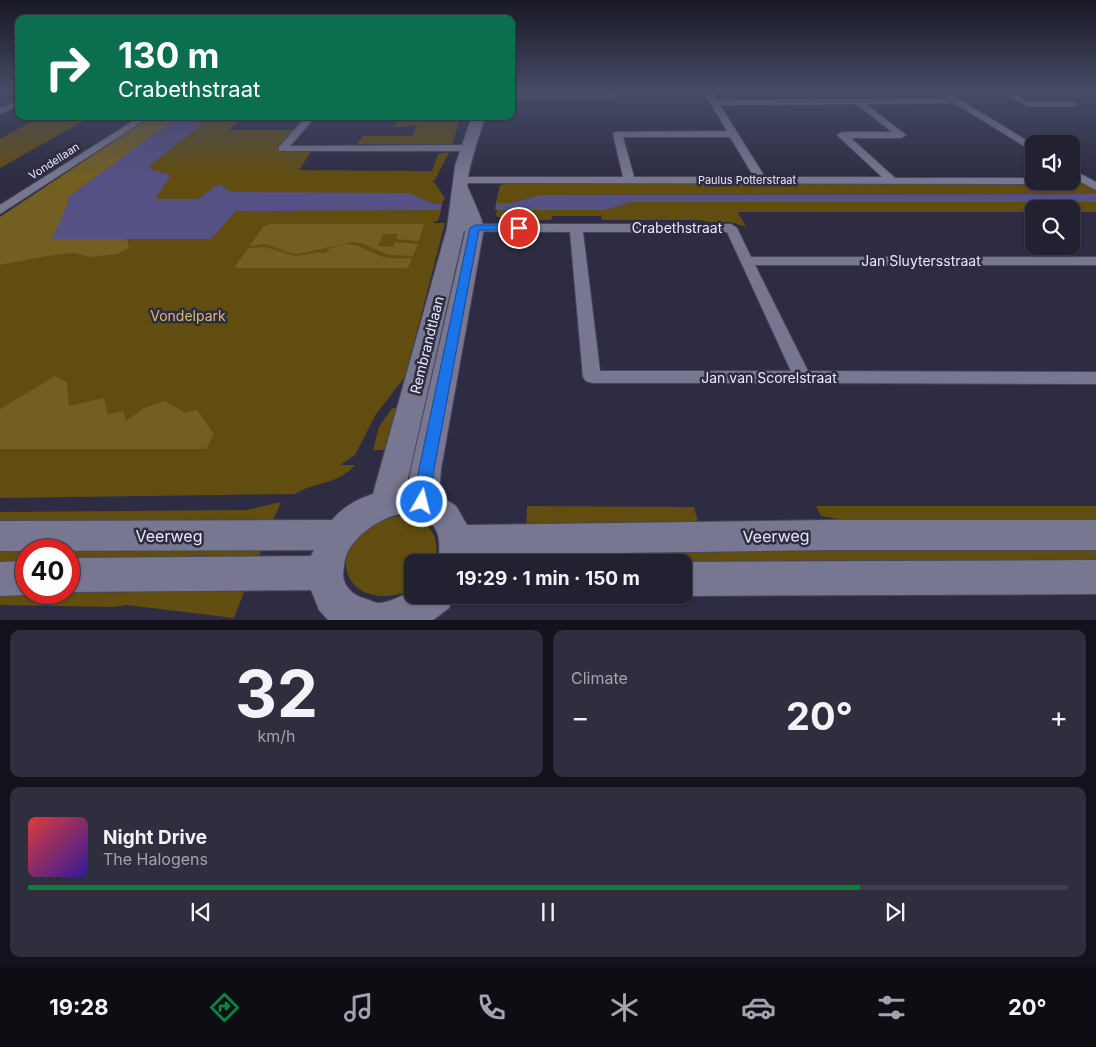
<!DOCTYPE html>
<html lang="en">
<head>
<meta charset="utf-8">
<style>
	:root { --surface:#222132; --page:#2e2e3e; --text:#f1f3f6; --muted:#a2a3ac; --line:#3f3e4d; --accent:#0b8043 }
	body { margin:0; font-family:Inter,sans-serif; background:var(--page); color:var(--text); height:100vh; display:flex; flex-direction:column; font-size:19px; white-space:nowrap }
	* { box-sizing:border-box; margin:0 }
	p { font-size:16px; color:var(--muted) }
	.icon { flex:none; width:28px; height:28px; fill:none; stroke:currentColor; stroke-width:2; stroke-linecap:round; stroke-linejoin:round }
	.map { position:relative; height:620px; overflow:hidden }
	.details { display:flex; flex-direction:column; gap:10px; padding:10px; background:#13121c; flex:1 }
	.details>* { flex:none }
	.banner { position:absolute; left:15px; top:15px; width:500px; height:105px; border-radius:10px; box-shadow:0 1px 4px #0004,0 0 0 1px var(--line); background:#0b6e4f; color:#fff; overflow:hidden }
	.buttons { position:absolute; left:1025px; top:135px; display:grid; gap:10px }
	.buttons a { display:grid; place-items:center; width:55px; height:55px; border-radius:10px; background:var(--surface); box-shadow:0 1px 4px #0004,0 0 0 1px var(--line); font-size:25px }
	.speed { position:absolute; left:15px; top:539px; display:flex; gap:10px; font-size:25px; font-weight:700; text-align:center }
	.speed>* { display:grid; place-content:center; width:65px; height:65px; border-radius:50%; background:var(--surface); box-shadow:0 1px 4px #0004,0 0 0 1px var(--line); line-height:1 }
	.speed .limit { border:8px solid #d22; background:#fff; color:#111 }
	.pin { position:absolute; display:grid; place-items:center; width:42px; height:42px; color:#fff; margin:-21px; border:2px solid #fff; border-radius:50%; box-shadow:0 1px 5px #0007 }
	.me { position:absolute; width:55px; margin:-28px; rotate:8deg; stroke-linejoin:round; filter:drop-shadow(0 0 4px #0008) }
	.turn { display:flex; align-items:center; gap:18px; height:105px; padding:0 20px; font-size:22px }
	.turn .icon { width:65px; height:65px; stroke-width:2.5 }
	.turn b { display:block; font-size:35px; line-height:42px }
	.big { font-size:38px; font-weight:700; line-height:1.1 }
	.details .card { flex:1; display:flex; flex-direction:column; justify-content:center; gap:8px; min-width:0; padding:0 18px; border-radius:10px; background:var(--page) }
	.details .dial { align-items:center; gap:0 }
	.dial b { font-size:65px; line-height:1 }
	.song { display:flex; align-items:center; gap:15px }
	.cover { width:60px; height:60px; border-radius:8px; background:linear-gradient(135deg,hsl(0 70% 55%),hsl(250 70% 35%)) }
	.played { height:5px; border-radius:2px; background:linear-gradient(90deg,var(--accent) 80%,var(--line) 80%) }
	.keys { display:flex; justify-content:space-around; direction:ltr }
	.heat { display:flex; justify-content:space-between; align-items:center; font-size:28px; direction:ltr }
	.details .tiles { flex:1; display:grid; gap:10px; grid-template-columns:1fr 1fr }
	.card:last-child { grid-column:span 2 }
	.trip { position:absolute; left:404px; top:554px; width:288px; height:50px; border-radius:10px; background:var(--surface); box-shadow:0 1px 4px #0004,0 0 0 1px var(--line); font-weight:700; line-height:50px; text-align:center }
	.menu { display:flex; height:80px; justify-content:space-around; align-items:center; background:#0e0d14; color:var(--muted) }
	.menu .icon { width:35px; height:35px }
	.menu .selected { color:var(--accent) }
	.menu b { font-size:22px; color:var(--text) }
	.map>svg:first-child { display:block }
	.green { fill:#614d10 }
	.forest { fill:#745f23 }
	.water { fill:#555185 }
	.lines { fill:none; stroke-linecap:round; stroke-linejoin:round }
	.street-casing { stroke:#48475b; stroke-width:2 }
	.secondary-casing { stroke:#48475b; stroke-width:2 }
	.street { fill:#777791; fill-rule:evenodd }
	.secondary { fill:#777791; fill-rule:evenodd }
	.route { fill:#1a73e8; stroke:#114b97 }
	.labels { text-anchor:middle; stroke-width:5; stroke-linejoin:round; paint-order:stroke }
	.far-street-label { font-size:11px; fill:#e9e9f8; stroke:#2d2c43 }
	.street-label { font-size:14px; fill:#e9e9f8; stroke:#2d2c43 }
	.park-label { font-size:14px; fill:#dcbc65; stroke:#2d2c43 }
	.near-street-label { font-size:16px; fill:#e9e9f8; stroke:#2d2c43 }
</style>
</head>
<body>
<div class="map">
<svg width="1096" height="620" viewBox="0 0 1096 620">
	<rect width="100%" height="100%" fill="#2d2c43"/>
	<g class="green">
		<path d="M41,116H92L0,168V139Z"/>
		<path d="M152,116H244L229,130H301L286,149L293,150L292,152H311L299,170L432,171L438,154L449,152L435,180L431,182H434L445,198L438,210H441L438,221H435L434,223H445L405,377L376,414L355,455L340,465H355C336,486 315,481 295,494L0,498V217Z"/>
		<path d="M400,116H461L452,144H357L363,136H412L417,125L394,127Z"/>
		<path d="M1080,181L1096,191V194L539,195L511,203H496L500,185L513,182Z"/>
		<path d="M631,202H1096V212H1071V209H1034V212H738L746,227L731,222H709L700,220H602L601,216H552L551,220H504L496,216L497,210H606Z"/>
		<path d="M392,408H405L394,450H373L379,427Z"/>
		<path d="M281,502L270,527L0,529V512L247,510Z"/>
		<path d="M527,506L694,507L700,530L526,533Z"/>
		<path d="M816,506H1096V528L885,527L821,516Z"/>
		<path d="M399,516C428,518 441,533 435,562H412V590C336,620 318,529 399,516Z"/>
		<path d="M1096,541V570L682,562H525L526,548Z"/>
		<path d="M0,543H264L255,566H120L69,569V550H26V571L0,572Z"/>
		<path d="M110,582H248L234,618L127,605L114,607L0,605V588L26,586V592H69V584Z"/>
	</g>
	<g class="forest">
		<path d="M152,116H179L67,198L68,203L53,238L127,239L129,248L117,254L90,257L74,253L47,256L0,265V217Z"/>
		<path d="M269,224H424L419,241L396,239L398,234H383L378,246L393,247L395,242L418,244L413,256L389,255L361,243L353,242L298,254L290,253L266,244L249,246L264,226Z"/>
		<path d="M345,244C361,244 362,249 375,254C387,260 400,258 412,258L409,266L405,268H234L248,248L265,247L295,256L320,252L322,254L329,251L328,249Z"/>
		<path d="M55,376L67,382L69,406L104,398L108,414L123,411L126,421L144,408L165,401L185,413L197,410L214,434L206,449H0V409Z"/>
	</g>
	<g class="water">
		<path d="M179,116H191V120L202,124L149,166L152,170L171,175L155,199H198L219,184L232,192L408,193L435,204H442L441,210L236,211L211,239H52L68,203L67,198Z"/>
		<path d="M1096,194V202H631L606,210H495L496,203H511L539,195Z"/>
	</g>
	<g class="lines">
		<g class="street-casing">
			<g id="street">
				<path d="M608,91H616V98H521L517,96L521,94H609Z"/>
				<path d="M703,91H711L717,100L947,99L944,96L945,94H951L1034,145V152L954,103L866,104L906,135L901,138H851L895,178H1034V181H1039L1034,184L460,183L455,180L460,177H623L613,134L615,132L727,131ZM856,104L892,132H842L837,135L882,177H765L720,105ZM623,137H730L754,177H634Z"/>
				<path d="M999,91H1009L1029,102H1073L1077,104L1073,106H1027Z"/>
				<path d="M19,100V105L0,114V108Z"/>
				<path d="M141,116H151L0,214V205Z"/>
				<path d="M307,116H316L290,146L469,145L474,148L469,151H279V147Z"/>
				<path d="M1071,169L1096,182V190L1071,177Z"/>
				<path d="M456,224H731L737,228L751,257H1096V265H755L808,371L1096,372V384L809,383L803,385L797,383H592L586,381L583,377L570,232L452,231L450,228L452,225ZM583,232H727L791,371H600Z"/>
			</g>
		</g>
		<g class="secondary-casing">
			<g id="secondary">
				<path d="M472,116H485C482,129 464,178 468,188C474,202 480,213 484,228L441,469L439,495L456,506L467,525L828,520H1096V550H828L473,555L472,562H438C439,553 441,542 437,532C419,491 362,525 348,551C344,559 344,566 343,574C343,585 352,595 363,598C367,599 373,602 377,603C386,604 405,595 412,590V595H454L449,608L433,620H328L319,610L311,590L69,592V558L311,556L314,550L0,551V521L332,520C343,507 357,499 373,494L447,228L455,166ZM465,226L466,228L411,469L408,487H406Z"/>
				<path d="M1096,560V594L682,596L679,595H682V562Z"/>
				<path d="M26,561V592H32L26,595L0,596V562Z"/>
			</g>
		</g>
		<use href="#street" class="street"/>
		<use href="#secondary" class="secondary"/>
	</g>
	<linearGradient id="sky" x2="0" y2="1"><stop stop-color="#191825"/><stop offset="0.51" stop-color="#464b66"/><stop offset="1" stop-color="#464b66" stop-opacity="0"/></linearGradient>
	<rect width="1096" height="178" fill="url(#sky)"/>
	<path class="route" d="M475,225H519L524,228L519,230H479L434,469L430,502L427,507L422,509L416,507L414,502L419,469L470,228Z"/>
	<g class="labels">
		<g class="far-street-label">
			<text transform="translate(54 161) rotate(-33)" y="4">Vondellaan</text>
			<text x="747" y="184">Paulus Potterstraat</text>
		</g>
		<g class="street-label">
			<text x="677" y="233">Crabethstraat</text>
			<text x="921" y="266">Jan Sluytersstraat</text>
			<text transform="translate(427 345) rotate(-76)" y="5">Rembrandtlaan</text>
			<text x="769" y="383">Jan van Scorelstraat</text>
		</g>
		<g class="park-label">
			<text x="188" y="321">Vondelpark</text>
		</g>
		<g class="near-street-label">
			<text x="169" y="542">Veerweg</text>
			<text transform="translate(776 536) rotate(-1)" y="6">Veerweg</text>
		</g>
	</g>
</svg>
<div class="buttons">
<a><svg class="icon" aria-label="sound" viewBox="0 0 24 24"><path d="M4 9h4l5-4v14l-5-4H4zM17 9q2 3 0 6"/></svg></a>
<a><svg class="icon" aria-label="search" viewBox="0 0 24 24"><circle cx="10" cy="10" r="6"/><path d="M15 15l6 6"/></svg></a>
</div>
<div class="speed"><div class="limit">40</div></div>
<div class="pin" style="left:519px;top:228px;background:#d93025"><svg class="icon" aria-label="arrive" viewBox="0 0 24 24"><path d="M6 21V4h12l-3 4 3 4H6"/></svg></div>
<svg class="me" style="left:422px;top:502px" viewBox="-20 -20 40 40"><circle r="17" fill="#1a73e8" stroke="#fff" stroke-width="3"/><path d="M0-11L8 9 0 5-8 9z" fill="#fff"/></svg>
<div class="trip">19:29 · 1 min · 150 m</div>
<div class="banner">
<div class="turn"><svg class="icon" aria-label="right" viewBox="0 0 24 24"><path d="M7 20v-9h11M14 6l5 5-5 5"/></svg><div><b>130 m</b>Crabethstraat</div></div>
</div>
</div>
<section class="details">
<div class="tiles">
<div class="card dial"><b>32</b><p>km/h</p></div>
<div class="card"><p>Climate</p>
<div class="heat"><a>−</a><b class="big">20°</b><a>+</a></div>
</div>
<div class="card">
<div class="song"><i class="cover"></i><div><b>Night Drive</b><p>The Halogens</p></div></div>
<div class="played"></div>
<div class="keys"><svg class="icon" aria-label="previous" viewBox="0 0 24 24"><path d="M18 5L8 12l10 7zM5 5v14"/></svg><svg class="icon" aria-label="pause" viewBox="0 0 24 24"><path d="M8 5v14M16 5v14"/></svg><svg class="icon" aria-label="next" viewBox="0 0 24 24"><path d="M6 5l10 7-10 7zM19 5v14"/></svg></div>
</div>
</div>
</section>
<nav class="menu">
<b>19:28</b>
<svg class="icon selected" aria-label="directions" viewBox="0 0 24 24"><path d="M12 3l9 9-9 9-9-9zM9 14v-3h6M13 9l2 2-2 2"/></svg>
<svg class="icon" aria-label="music" viewBox="0 0 24 24"><path d="M9 18V5l10-2v13"/><circle cx="6" cy="18" r="3"/><circle cx="16" cy="16" r="3"/></svg>
<svg class="icon" aria-label="phone" viewBox="0 0 24 24"><path d="M5 4h4l2 5-3 2q2 4 5 5l2-3 5 2v4C11 20 4 13 5 4z"/></svg>
<svg class="icon" aria-label="climate" viewBox="0 0 24 24"><path d="M12 3v18M4 7l16 10M4 17L20 7"/></svg>
<svg class="icon" aria-label="car" viewBox="0 0 24 24"><path d="M5 17H2v-5l4-1 3-4h7l3 4 3 1v5h-3M9 17h6M6 11h13"/><circle cx="7" cy="17" r="2"/><circle cx="17" cy="17" r="2"/></svg>
<svg class="icon" aria-label="filters" viewBox="0 0 24 24"><path d="M4 7h16M4 17h16"/><circle cx="9" cy="7" r="2"/><circle cx="15" cy="17" r="2"/></svg>
<b>20°</b>
</nav>
</body>
</html>
